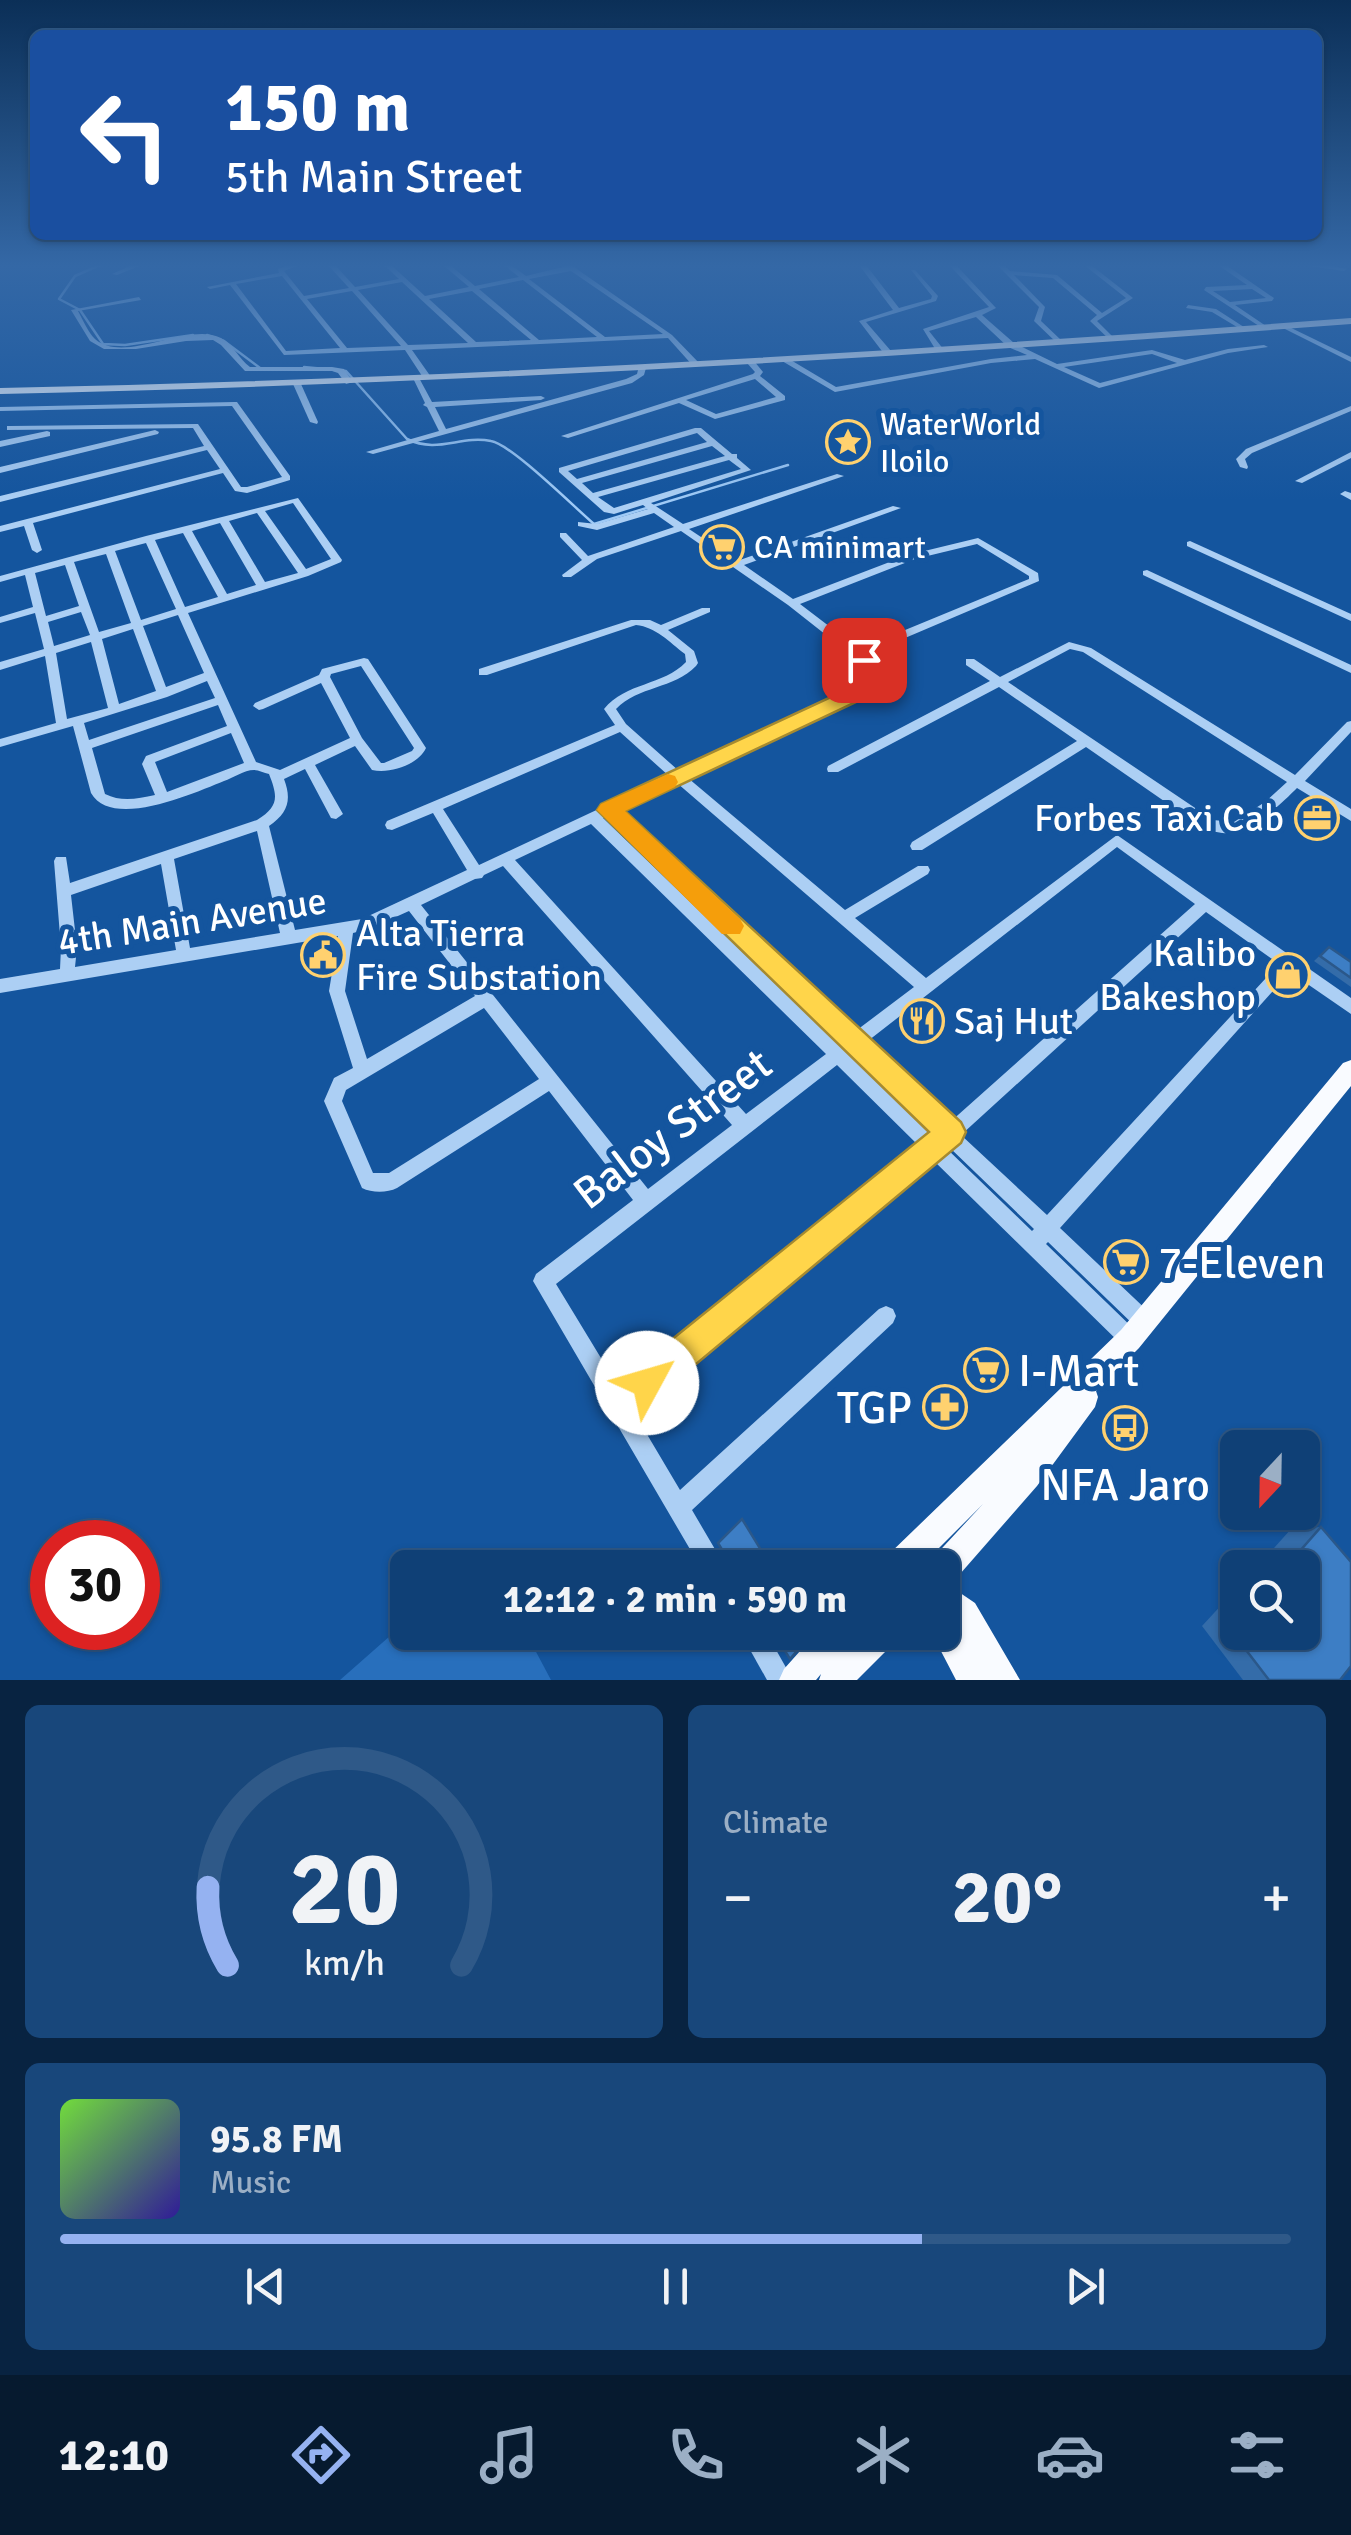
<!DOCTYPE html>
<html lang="en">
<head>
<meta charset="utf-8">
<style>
	:root { --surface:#0f4076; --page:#18477b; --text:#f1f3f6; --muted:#9bafc5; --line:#2f5988; --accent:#95b2f1 }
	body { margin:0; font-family:Signika,sans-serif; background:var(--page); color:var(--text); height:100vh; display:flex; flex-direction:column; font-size:38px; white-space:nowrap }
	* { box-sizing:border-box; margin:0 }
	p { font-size:32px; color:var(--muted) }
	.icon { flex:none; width:55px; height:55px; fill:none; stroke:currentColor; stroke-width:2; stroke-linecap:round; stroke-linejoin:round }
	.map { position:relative; height:1680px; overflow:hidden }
	.sheet { display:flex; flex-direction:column; gap:25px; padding:25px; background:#082341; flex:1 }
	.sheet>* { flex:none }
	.guide { position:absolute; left:30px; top:30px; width:1292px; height:210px; border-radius:15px; box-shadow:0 2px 8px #0004,0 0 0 2px var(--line); background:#1a4fa0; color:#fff; overflow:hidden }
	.needle { width:65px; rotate:202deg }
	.controls { position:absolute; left:1220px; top:1430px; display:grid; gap:20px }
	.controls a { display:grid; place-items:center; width:100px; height:100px; border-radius:15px; background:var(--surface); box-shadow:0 2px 8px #0004,0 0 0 2px var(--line); font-size:50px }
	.speed { position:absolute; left:30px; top:1520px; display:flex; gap:20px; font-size:50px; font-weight:700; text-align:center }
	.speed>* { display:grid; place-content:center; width:130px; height:130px; border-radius:50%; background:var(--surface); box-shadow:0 2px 8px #0004,0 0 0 2px var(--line); line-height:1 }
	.speed .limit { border:15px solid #d22; background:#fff; color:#111 }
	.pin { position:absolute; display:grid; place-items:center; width:85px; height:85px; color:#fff; margin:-42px; border-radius:20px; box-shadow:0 5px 15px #0006 }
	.me { position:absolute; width:110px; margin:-55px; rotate:51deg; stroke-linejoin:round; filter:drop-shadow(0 0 8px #0008) }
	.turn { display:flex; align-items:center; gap:35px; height:210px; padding:0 30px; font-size:45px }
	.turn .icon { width:130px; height:130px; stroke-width:2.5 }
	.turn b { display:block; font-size:70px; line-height:85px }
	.big { font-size:75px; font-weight:700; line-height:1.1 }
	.sheet .widget { flex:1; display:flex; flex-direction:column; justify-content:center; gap:15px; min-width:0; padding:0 35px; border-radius:15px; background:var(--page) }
	.sheet .dial { align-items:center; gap:0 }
	.dial svg { height:260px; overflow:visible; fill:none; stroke:var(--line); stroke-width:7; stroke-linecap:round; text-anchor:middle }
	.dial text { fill:var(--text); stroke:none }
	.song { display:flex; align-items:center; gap:30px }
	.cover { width:120px; height:120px; border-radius:15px; background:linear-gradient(135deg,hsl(100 70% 55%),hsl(250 70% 35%)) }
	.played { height:10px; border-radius:5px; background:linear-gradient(90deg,var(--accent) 70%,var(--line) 70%) }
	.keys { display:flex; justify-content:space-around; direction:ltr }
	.heat { display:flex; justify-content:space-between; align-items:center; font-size:55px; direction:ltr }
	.sheet .tiles { flex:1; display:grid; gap:25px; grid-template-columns:1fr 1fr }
	.widget:last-child { grid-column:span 2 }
	.trip { position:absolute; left:390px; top:1550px; width:570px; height:100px; border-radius:15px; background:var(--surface); box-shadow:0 2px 8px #0004,0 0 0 2px var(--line); font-weight:700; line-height:100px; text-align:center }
	.dock { display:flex; height:160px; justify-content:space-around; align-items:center; background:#061a2f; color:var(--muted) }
	.dock .icon { width:70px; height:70px }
	.dock .on { color:var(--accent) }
	.dock b { font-size:45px; color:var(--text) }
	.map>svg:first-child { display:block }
	.green { fill:#286fbc }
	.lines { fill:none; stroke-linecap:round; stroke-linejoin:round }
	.stream { stroke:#9fcaf6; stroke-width:2.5 }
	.minor { fill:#accff4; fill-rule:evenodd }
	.major { fill:#f9fbff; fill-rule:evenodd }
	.wall { fill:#346ca9 }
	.building { fill:#3d7ec5; stroke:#2b588a; stroke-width:2.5 }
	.route { fill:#ffd54a; stroke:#a68a30; stroke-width:2.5 }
	.slow { fill:#f59e0b }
	.labels { text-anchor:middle; stroke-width:10; stroke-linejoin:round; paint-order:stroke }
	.far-poi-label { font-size:32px; fill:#fff; stroke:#14559e; text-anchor:start }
	.poi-label { font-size:38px; fill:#fff; stroke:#14559e; text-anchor:end }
	.street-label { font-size:38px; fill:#fff; stroke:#14559e }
	.near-street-label { font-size:45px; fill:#fff; stroke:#14559e }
	.near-poi-label { font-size:45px; fill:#fff; stroke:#14559e; text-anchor:start }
</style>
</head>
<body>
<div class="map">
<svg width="1351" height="1680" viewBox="0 0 1351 1680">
	<rect width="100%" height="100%" fill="#14559e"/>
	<path class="green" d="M407,1621L408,1632L526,1633L551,1680H340Z"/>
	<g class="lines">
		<g class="stream">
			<path d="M100,265L75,276L59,299L80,310L103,344L125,345L193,335"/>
			<path d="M207,335L224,341L260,368"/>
			<path d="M304,367L346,371L407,439C438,454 460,435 491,441C511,444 574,507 594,524L788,465"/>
		</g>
		<g class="minor">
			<path d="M132,265H142L117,275L112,274Z"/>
			<path d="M289,265H300L284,271L304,296L349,288L328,265H335L355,287L399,279L384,265H391L425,296L469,287L443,265H450L475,286L519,277L504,265H511L526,276L571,265L672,335L701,365L694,367L668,338L412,350L431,377L427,379H424L405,350L284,355L230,285L210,289L207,287L279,273L278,269ZM571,271L663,334L605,337L529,279ZM282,276L340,348L286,351L236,284ZM523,280L597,337L539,340L479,289ZM402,282L468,343L408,345L358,290ZM352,291L401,346L347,348L307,299ZM472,291L531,340L476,342L429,299Z"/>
			<path d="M859,265H866L899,308L931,299L932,296L911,270H915L938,296L936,301L866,322L891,351V355H885L859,321L893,310Z"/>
			<path d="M949,265H956L996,308L982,315L1014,343L1057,364L1152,350L1185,360L1228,349L1264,345L1268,347L1228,353L1099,388L1035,359L991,363L835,392L782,361L789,359L836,387L991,359L1027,355L1008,347L976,317L929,331L944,350L937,352L923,329L989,307ZM1152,354L1177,363L1100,383L1064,367Z"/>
			<path d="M997,265H1004L1010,271L1057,275L1102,313L1126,298L1084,265H1091L1133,298L1097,321L1114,338L1110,340L1090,321L1097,315L1053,278L1014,275L1045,307L1041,321L1061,340L1058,344L1034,321L1039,307Z"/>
			<path d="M1218,265H1226L1274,298L1272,301L1235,305L1266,326V328H1262L1204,290L1206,287L1247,285ZM1252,289L1266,298L1230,302L1213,291Z"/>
			<path d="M1302,265H1327L1347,269L1344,271Z"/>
			<path d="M139,297L141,300L78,311C83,320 88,332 95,339C125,365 188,321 221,338C233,344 239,359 250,367H332L344,369L353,382L346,384L338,373L332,371H245L221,345L213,340L186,341L136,349H104L90,341L71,310Z"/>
			<path d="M1188,305L1216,309L1247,329L1242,330L1212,312L1186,308Z"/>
			<path d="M1283,324L1351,357V362L1281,327Z"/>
			<path d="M748,361H754L763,372L760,376L785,396V400L715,419L679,403L568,438L561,436L753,374L755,372L747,363ZM755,379L776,397L716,414L686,400Z"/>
			<path d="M639,366L646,368L644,375L632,383L373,454L366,452L439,431L427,407L423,405L425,403L412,376H418L432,402L541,396L545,398L541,400L435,407L446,429L626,379L637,374Z"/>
			<path d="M297,382L301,384L318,422L317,424L310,422L293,384Z"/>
			<path d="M234,402H237L290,476V480L247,493L235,491L223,473L33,523L42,550L37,553L32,550L24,526L0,532V526L220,469L207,450L0,502V496L204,446L193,428L7,430V426H10L195,424H198L241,487H247L282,477L232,406L0,411V407Z"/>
			<path d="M1351,406V411L1252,453L1245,459L1248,467L1247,469L1240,467L1236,459L1246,449Z"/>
			<path d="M695,428H701L732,454H737V458L751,470L651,503L683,524L837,474L844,476L689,529L737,561L893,506L901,508L744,565L793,599L908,555L978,538L1038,573L1039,581L865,655C880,677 869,683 853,700L688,778L845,910L918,866H928L930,870L928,874L855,918L926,978L1117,835L1351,998V1014L1290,972L1060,1228L1152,1315L1155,1322L1152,1329L1145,1332L1138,1329L1048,1242L1046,1244L1137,1332L1140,1339L1137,1346L1130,1349L1123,1346L933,1160L632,1409L680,1490L879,1309L886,1306L893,1309L896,1316L893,1323L692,1510L726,1568H701L533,1281L536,1274L633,1200L549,1091L397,1188C387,1193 372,1193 362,1188L324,1101L334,1078L353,1068L329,991L338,936L0,993V979L60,969L61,948L54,861L56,857H66L70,883L257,820C279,806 278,797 269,774C264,773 259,770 254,770C244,770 233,778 224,781C194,793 112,830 91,793L73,726L0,747V739L56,723L45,656L0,670V662L44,649L35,613L0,623V617L33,607L25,575L0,582V576L146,536L298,498L342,560L341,562L308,576L188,613L256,762L280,770L350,738L321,683L263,709L259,710L253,706L255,703L319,675L322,669L364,658L368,659L426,748C418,765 390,774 372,770L355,746L315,765L343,814L336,819L331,818L305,769L284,779C292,800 288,813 269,826L295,930L362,919L467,870L433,813L392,830L387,829L385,825L387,821L615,725L604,709C626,682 663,686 686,662L685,654C669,642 656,627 636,625L487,675H479V669L631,620H650L661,625L702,608H710V612L668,630L694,651L698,663L696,666C674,689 638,686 616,709L626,724L679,771L845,694C859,680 867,676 854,657L788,605L681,531L597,559L571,577H563L562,575L582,560L560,537V533H566L588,556L674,527L654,513L597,530L578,526V522L597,524L648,509L643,505L614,514L604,512L559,472V468ZM697,433L707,442L577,479L568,471ZM712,446L725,456L593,493L582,483ZM729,460L741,469L614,508L598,497ZM293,503L331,559L306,569L265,511ZM257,513L298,573L265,582L229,521ZM220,523L256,585L227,594L192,531ZM183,533L218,597L185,607L155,540ZM146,543L176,609L141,620L115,551ZM977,544L1029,576V579L859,649L800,604L915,559ZM106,554L131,623L99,632L74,562ZM65,565L79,606L46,616L35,573ZM81,612L90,635L54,646L48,622ZM178,615L204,673L166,687L143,626ZM133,629L156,691L119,704L102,639ZM91,642L108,708L67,719L56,653ZM361,666L414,748L412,751L384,763H381L362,738L330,677L331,674ZM207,681L215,698L89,740L84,723L167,697ZM218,705L227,726L146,756L142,764L155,795C137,799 121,802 105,794L92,748ZM620,732L669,776L479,865L443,809ZM231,733L244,763L167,792L155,762ZM677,783L914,987L853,1033L618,811ZM606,817L841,1043L838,1044L603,818ZM591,824L826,1054L746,1114L515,860ZM257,831L280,933L190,948L174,859ZM1117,847L1195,904L949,1123L864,1044ZM161,864L176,950L75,967L77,948L71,895ZM503,866L732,1125L648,1189L421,905L475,879L482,878L484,875ZM409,911L475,996L367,1059L345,991L353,933L369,929ZM1206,912L1279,964L1047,1215L961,1135ZM484,1008L539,1079L389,1173H373L342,1101L346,1090ZM852,1053L936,1134L934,1136L849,1055ZM837,1065L920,1147L621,1391L556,1284ZM949,1147L1034,1229L1032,1231L946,1148Z"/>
			<path d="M155,430L159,432L158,434L0,473V467Z"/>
			<path d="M47,431L50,432V436L0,447V441Z"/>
			<path d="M1351,452V458L1302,483L1295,481Z"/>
			<path d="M1345,491L1351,493V500L1340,494Z"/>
			<path d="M1190,541L1351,614V621L1187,546V542Z"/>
			<path d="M1147,570L1351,665V673L1143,575V571Z"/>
			<path d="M1069,642L1091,648L1295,775L1347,722L1351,721V732L1305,781L1351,809V821L1297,788C1281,804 1251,833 1228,833C1219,834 1211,830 1203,828L1086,747L922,850H912L910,846L912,842L1077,741L999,687L838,772H828L827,769L828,766L990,681L966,665V659H974L1000,677ZM1070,649L1083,652L1287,782L1265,802L1234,822L1213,820L1008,682Z"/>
			<path d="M740,1632H766L793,1680H767Z"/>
		</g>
		<g class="major">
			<path d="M1351,318V324C901,358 451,384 0,394V388C451,379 901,352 1351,318Z"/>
			<path d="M1351,1060V1086L1139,1348L1096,1391L1098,1397L1095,1407L1037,1486L953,1582L947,1584L975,1603L1020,1680H956L931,1632H942V1568H928L931,1560L983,1504L919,1568H882L886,1557L1121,1330L1343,1063Z"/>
			<path d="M817,1632H854L850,1643L860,1632H898L894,1643L857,1680H819L821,1674L816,1680H779L784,1669Z"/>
		</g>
	</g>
	<g class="wall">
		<path d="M1329,947L1351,962V987L1314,961Z"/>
		<path d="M1321,1527L1340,1680H1243L1202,1626L1238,1587V1632L1302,1568H1256L1291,1529Z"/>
	</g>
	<g class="building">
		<path d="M1329,947L1351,962V978L1320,956Z"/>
		<path d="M742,1519L772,1568H733L718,1543Z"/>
		<path d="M1321,1527L1351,1562V1666L1340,1680H1269L1230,1629L1238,1620V1632H1302V1568H1285Z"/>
		<path d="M773,1632H813L790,1659Z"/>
	</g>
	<linearGradient id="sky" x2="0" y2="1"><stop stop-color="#0b2f57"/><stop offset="0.53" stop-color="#3468a6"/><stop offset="1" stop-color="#3468a6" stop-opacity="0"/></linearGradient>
	<rect width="1351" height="501" fill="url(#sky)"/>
	<path class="route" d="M864,655L873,660L875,679L856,702L625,811L961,1122L966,1132L961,1143L659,1395L647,1400L634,1395L629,1383L634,1370L929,1132L597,810L601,804L842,692L856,678L855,660Z"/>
	<path class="slow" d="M668,774L675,776L678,782L675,787L625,811L740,919L744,926L740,934H722L597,810L601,804Z"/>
	<defs>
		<g id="sight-ring" transform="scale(2.25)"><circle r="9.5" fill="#14559e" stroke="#ffd16f" stroke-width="1.5"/><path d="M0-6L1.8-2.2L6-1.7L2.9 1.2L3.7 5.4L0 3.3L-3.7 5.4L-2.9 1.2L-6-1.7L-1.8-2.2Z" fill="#ffd16f"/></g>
		<g id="supermarket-ring" transform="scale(2.25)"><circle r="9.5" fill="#14559e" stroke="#ffd16f" stroke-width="1.5"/><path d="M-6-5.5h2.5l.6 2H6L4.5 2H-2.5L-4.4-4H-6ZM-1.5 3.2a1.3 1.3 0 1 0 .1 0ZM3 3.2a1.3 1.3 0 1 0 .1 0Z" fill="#ffd16f"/></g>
		<g id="office-ring" transform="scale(2.25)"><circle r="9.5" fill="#14559e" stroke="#ffd16f" stroke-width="1.5"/><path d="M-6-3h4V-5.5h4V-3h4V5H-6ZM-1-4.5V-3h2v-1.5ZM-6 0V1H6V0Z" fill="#ffd16f"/></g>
		<g id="civic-ring" transform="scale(2.25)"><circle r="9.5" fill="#14559e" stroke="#ffd16f" stroke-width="1.5"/><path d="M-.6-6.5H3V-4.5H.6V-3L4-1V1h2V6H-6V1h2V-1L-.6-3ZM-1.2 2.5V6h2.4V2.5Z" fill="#ffd16f"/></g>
		<g id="shop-ring" transform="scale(2.25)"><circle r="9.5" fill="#14559e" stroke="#ffd16f" stroke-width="1.5"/><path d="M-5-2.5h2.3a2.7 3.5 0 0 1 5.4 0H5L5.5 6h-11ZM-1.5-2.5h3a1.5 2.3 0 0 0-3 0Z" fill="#ffd16f"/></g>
		<g id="restaurant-ring" transform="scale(2.25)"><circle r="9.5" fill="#14559e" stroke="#ffd16f" stroke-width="1.5"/><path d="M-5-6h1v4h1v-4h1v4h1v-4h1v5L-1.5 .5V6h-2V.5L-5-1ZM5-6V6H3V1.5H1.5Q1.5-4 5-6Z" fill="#ffd16f"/></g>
		<g id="pharmacy-ring" transform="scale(2.25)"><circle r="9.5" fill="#14559e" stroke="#ffd16f" stroke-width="1.5"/><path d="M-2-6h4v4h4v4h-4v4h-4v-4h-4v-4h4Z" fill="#ffd16f"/></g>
		<g id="bus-ring" transform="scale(2.25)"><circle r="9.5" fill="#14559e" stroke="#ffd16f" stroke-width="1.5"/><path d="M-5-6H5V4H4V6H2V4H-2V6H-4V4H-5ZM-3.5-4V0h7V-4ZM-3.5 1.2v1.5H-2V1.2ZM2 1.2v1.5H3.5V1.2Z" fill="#ffd16f"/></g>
	</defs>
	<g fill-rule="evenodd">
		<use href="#sight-ring" x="848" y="442"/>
		<use href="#supermarket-ring" x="722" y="547"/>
		<use href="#office-ring" x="1317" y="818"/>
		<use href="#civic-ring" x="323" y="955"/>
		<use href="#shop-ring" x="1288" y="975"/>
		<use href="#restaurant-ring" x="922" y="1021"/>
		<use href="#supermarket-ring" x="1126" y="1262"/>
		<use href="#supermarket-ring" x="986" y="1370"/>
		<use href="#pharmacy-ring" x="945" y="1407"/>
		<use href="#bus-ring" x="1125" y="1428"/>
	</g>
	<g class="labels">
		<g class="far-poi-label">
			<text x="880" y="435">WaterWorld<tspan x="880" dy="37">Iloilo</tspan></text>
			<text x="754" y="558">CA minimart</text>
		</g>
		<g class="poi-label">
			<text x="1284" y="831">Forbes Taxi Cab</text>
			<text x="356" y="946" text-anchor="start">Alta Tierra<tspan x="356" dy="44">Fire Substation</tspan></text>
			<text x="1256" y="966">Kalibo<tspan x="1256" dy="44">Bakeshop</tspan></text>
			<text x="954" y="1034" text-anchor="start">Saj Hut</text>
		</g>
		<g class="street-label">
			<text transform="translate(192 921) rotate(-9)" y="13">4th Main Avenue</text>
		</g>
		<g class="near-street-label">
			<text transform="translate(672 1128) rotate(-37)" y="16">Baloy Street</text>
		</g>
		<g class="near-poi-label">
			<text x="1158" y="1278">7-Eleven</text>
			<text x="1018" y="1386">I-Mart</text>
			<text x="912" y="1423" text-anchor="end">TGP</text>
			<text x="1125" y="1500" text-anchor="middle">NFA Jaro</text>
		</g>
	</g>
</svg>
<div class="controls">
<a><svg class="needle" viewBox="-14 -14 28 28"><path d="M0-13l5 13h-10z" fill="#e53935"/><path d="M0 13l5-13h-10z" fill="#9bafc5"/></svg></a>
<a><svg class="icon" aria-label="search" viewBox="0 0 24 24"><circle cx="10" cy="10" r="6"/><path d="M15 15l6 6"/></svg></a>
</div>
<div class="speed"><div class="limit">30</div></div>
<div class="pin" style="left:864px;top:660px;background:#d93025"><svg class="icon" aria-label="arrive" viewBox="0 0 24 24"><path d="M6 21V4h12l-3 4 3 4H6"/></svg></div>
<svg class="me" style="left:647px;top:1383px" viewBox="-20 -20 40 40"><circle r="19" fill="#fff"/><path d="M0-13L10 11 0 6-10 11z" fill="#ffd54a"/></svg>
<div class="trip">12:12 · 2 min · 590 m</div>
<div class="guide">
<div class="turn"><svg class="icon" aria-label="left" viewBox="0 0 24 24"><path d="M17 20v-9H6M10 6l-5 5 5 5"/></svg><div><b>150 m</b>5th Main Street</div></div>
</div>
</div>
<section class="sheet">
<div class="tiles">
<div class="widget dial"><svg viewBox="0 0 100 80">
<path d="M14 69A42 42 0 1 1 86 69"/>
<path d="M14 69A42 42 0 0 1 8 45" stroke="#95b2f1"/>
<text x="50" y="56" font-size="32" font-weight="700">20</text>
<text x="50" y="72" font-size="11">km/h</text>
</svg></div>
<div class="widget"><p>Climate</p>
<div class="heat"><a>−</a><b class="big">20°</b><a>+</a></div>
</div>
<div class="widget">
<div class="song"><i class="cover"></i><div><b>95.8 FM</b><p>Music</p></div></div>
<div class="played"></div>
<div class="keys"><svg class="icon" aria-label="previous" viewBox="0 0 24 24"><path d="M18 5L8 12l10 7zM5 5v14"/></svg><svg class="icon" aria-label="pause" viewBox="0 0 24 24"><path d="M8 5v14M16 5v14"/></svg><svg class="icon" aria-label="next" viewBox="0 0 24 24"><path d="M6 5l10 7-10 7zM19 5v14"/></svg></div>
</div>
</div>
</section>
<nav class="dock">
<b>12:10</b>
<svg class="icon on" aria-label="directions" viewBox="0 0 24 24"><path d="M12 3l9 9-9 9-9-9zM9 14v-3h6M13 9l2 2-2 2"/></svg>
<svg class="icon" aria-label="music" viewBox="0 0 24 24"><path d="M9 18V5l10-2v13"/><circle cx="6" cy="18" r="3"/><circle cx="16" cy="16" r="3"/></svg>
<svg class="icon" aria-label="phone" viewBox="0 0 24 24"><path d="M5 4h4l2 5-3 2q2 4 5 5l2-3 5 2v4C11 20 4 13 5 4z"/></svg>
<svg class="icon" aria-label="climate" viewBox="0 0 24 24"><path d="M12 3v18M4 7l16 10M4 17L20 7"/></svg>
<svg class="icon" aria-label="car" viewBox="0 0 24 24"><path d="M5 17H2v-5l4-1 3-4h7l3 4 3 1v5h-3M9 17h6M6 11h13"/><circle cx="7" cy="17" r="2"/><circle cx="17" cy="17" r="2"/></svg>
<svg class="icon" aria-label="filters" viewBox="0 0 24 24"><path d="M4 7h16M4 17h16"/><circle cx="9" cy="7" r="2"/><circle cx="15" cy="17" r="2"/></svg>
</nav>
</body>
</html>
